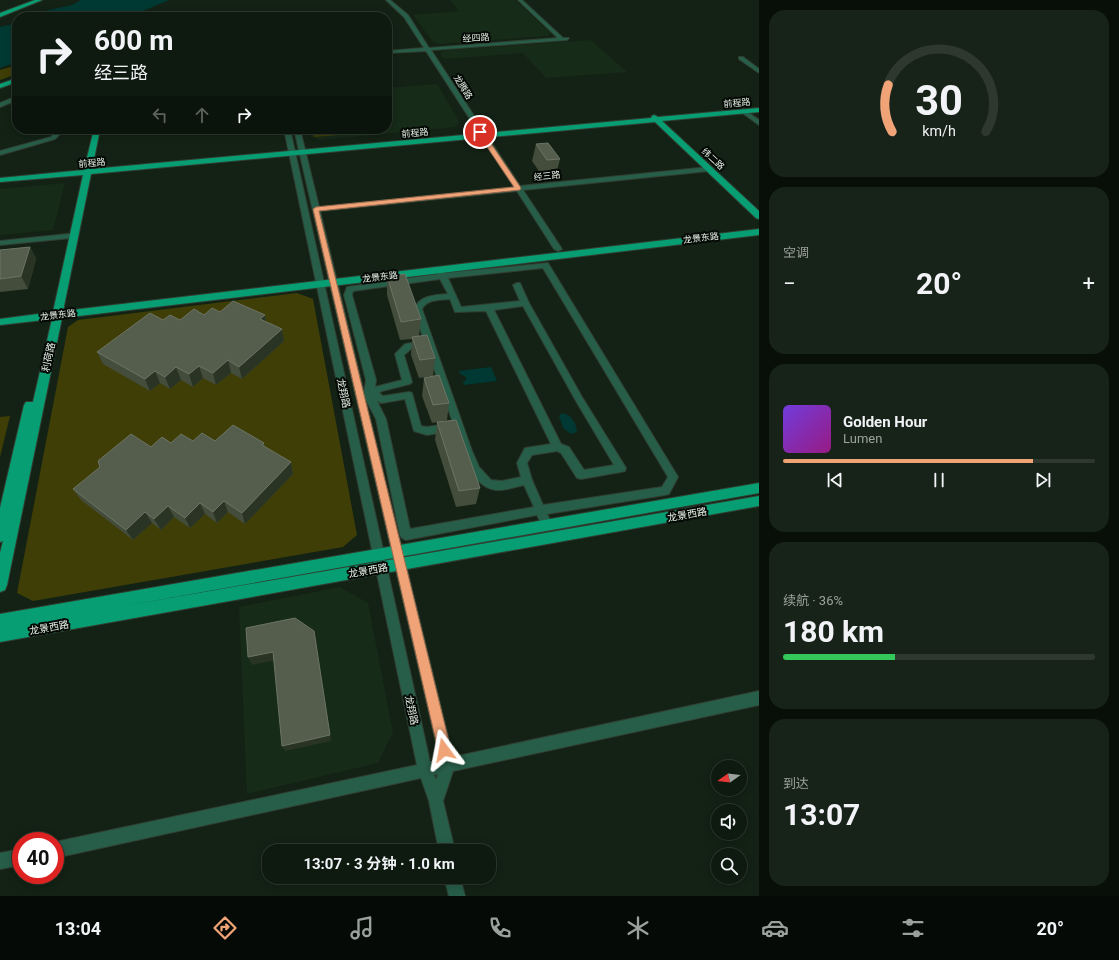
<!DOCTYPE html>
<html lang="zh">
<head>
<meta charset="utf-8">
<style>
	:root { --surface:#0e1a0f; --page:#172318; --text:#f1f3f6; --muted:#9ba19e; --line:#2e382f; --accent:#efa377 }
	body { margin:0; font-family:Roboto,"Noto Sans SC",sans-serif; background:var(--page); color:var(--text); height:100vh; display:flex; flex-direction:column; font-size:15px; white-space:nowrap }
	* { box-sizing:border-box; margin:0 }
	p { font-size:13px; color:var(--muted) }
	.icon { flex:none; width:22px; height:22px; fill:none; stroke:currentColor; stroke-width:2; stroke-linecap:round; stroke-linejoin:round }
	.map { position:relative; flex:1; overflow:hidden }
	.drawer { display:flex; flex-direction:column; gap:10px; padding:10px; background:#080e08; width:360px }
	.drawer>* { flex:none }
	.hud { position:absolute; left:12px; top:12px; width:380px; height:122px; border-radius:16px; box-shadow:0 2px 10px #0003,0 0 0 1px var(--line); background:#0e1a0f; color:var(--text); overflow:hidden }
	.needle { width:26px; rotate:256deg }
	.fabs { position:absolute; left:711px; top:760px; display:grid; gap:8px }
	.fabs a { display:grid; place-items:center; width:36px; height:36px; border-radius:50%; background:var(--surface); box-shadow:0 2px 10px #0003,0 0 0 1px var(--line); font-size:20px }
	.speed { position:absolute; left:12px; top:832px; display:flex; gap:8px; font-size:20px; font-weight:700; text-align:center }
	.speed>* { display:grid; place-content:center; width:52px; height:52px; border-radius:50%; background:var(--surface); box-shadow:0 2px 10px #0003,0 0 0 1px var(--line); line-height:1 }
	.speed .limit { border:6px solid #d22; background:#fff; color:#111 }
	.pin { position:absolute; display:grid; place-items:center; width:34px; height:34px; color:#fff; margin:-17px; border:2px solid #fff; border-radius:50%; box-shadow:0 1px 4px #0007 }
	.me { position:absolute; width:44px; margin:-22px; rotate:347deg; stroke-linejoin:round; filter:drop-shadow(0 0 3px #0008) }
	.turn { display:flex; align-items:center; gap:14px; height:84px; padding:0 16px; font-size:18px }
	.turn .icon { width:52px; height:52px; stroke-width:2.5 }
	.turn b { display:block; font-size:28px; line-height:34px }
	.lanes { display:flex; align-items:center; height:38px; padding:0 16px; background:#0003; justify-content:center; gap:20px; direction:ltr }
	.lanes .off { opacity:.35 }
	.big { font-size:30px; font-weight:700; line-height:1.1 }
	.drawer .card { flex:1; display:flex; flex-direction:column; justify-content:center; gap:6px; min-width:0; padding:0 14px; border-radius:16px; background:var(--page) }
	.drawer .dial { align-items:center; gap:0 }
	.dial svg { height:104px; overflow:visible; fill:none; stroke:var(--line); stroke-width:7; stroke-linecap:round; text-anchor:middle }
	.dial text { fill:var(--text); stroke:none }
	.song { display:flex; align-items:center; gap:12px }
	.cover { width:48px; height:48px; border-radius:6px; background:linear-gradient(135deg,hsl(260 70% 55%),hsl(310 70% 35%)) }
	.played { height:4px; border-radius:2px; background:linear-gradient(90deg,var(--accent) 80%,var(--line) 80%) }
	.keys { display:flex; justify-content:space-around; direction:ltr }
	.heat { display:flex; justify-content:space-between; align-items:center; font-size:22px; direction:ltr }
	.charge { height:6px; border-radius:3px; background:linear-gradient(90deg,#34c759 36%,var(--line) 0) }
	.trip { position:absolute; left:262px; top:844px; width:234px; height:40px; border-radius:16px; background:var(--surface); box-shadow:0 2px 10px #0003,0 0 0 1px var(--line); font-weight:700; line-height:40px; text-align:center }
	.menu { display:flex; height:64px; justify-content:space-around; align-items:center; background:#060a06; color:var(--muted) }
	.menu .icon { width:28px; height:28px }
	.menu .current { color:var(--accent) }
	.menu b { font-size:18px; color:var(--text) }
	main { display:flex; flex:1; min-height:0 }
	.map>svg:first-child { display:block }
	.built { fill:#172b19 }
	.green { fill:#3f3e06 }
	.water { fill:#003933 }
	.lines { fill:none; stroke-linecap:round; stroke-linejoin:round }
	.minor-casing { stroke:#303f31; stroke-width:2 }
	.major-casing { stroke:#303f31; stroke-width:2 }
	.minor { fill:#275e49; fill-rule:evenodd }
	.major { fill:#079e74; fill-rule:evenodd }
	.wall { fill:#444c3b }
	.shaded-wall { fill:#293424 }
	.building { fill:#555e4d; stroke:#6c7465 }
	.route { fill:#efa377; stroke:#9b6a4d }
	.labels { text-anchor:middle; stroke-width:4; stroke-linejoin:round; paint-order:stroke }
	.far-street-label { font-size:9px; fill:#e5efe6; stroke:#040905 }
	.street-label { font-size:10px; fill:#e5efe6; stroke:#040905 }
</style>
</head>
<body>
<main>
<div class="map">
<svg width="759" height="896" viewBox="0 0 759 896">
	<rect width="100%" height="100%" fill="#132214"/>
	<g class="built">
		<path d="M450,0H515L551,34L548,36L438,44L433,42L413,15L459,11Z"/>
		<path d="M591,40L627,72L546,78L523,53L444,59L440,54L443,51L448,50Z"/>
		<path d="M437,84L458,119L459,123L455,127L320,140L311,137L309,129H387V88Z"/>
		<path d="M65,183L53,230L0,235V189Z"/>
		<path d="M340,587L368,603L393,732L378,763L247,794L239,607Z"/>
	</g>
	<g class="green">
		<path d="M17,65V74L0,80V70Z"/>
		<path d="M312,129H338L340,135L314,137Z"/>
		<path d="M297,293L313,299L357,535L343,547L33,601L17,593L68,327L78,320Z"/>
		<path d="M10,416L0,457V417Z"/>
	</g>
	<g class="water">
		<path d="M81,0H169L129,17H41L40,12L72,5Z"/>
		<path d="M17,23V62L0,68V27Z"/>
		<path d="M491,367L497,381L464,385L463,382L466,380V377L460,374L459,371Z"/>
		<path d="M562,413C572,415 576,423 577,432L571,434L563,428L559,416Z"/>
	</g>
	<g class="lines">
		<g class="minor-casing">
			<g id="minor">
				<path d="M386,0H390L408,15L429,48L558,38L518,0H522L563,38H569L567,40L431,50L520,186L709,167L712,169L709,171L523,190L562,249L558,251L554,249L517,191L320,211L364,393L366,380L344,295L347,287L438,274L436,271L440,269H443L445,273L548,263L678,477L669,494L665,495L547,514L553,525L551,528L547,530L543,528L537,515L406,540L402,538L400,535L376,419L365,398L453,757L759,691V705L453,771L443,801L455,851H439L429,801L421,778L55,858V842L417,765L284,129H290L430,762L440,760L294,129H300L319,207L514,187L426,51L387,53V51L424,48L404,17ZM543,268L668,477L662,487L543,505L532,480L527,463L532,455L557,451L561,453L577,478L581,479L621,472L625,471L626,468L582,397L529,303L520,283H517L513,285L520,301L461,307L448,278ZM440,279L448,294C435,295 420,295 414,309L424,341L405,344L395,354L402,380L375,387L376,380L352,295L353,291ZM450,299L455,312L486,311L551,444L525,448L517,463L521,477L502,481L491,480L479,467L472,451L422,309C427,299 440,300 450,299ZM523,306L576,401L614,465L584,470L569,447L561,444L494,310ZM426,346L453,423L427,427L421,426L412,393L409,392L383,396L379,393L382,391L410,384L412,382L404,355L411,349ZM405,399L414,431L427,435L456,430C463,451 469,486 496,490C505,491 515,487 524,485L534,507L410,529L386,419L377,401L382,403ZM438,774L436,780L434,775Z"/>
				<path d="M739,57H743L759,69V73L739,59Z"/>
				<path d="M17,96V100L0,107V103Z"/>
				<path d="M743,109L759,120V125L741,112L740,111Z"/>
				<path d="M59,129H65L55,139L0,155V151L51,137Z"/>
				<path d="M68,234H71V238L0,245V241Z"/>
				<path d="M21,849V865L0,869V853Z"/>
				<path d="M444,877H460L465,896H449Z"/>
			</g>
		</g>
		<g class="major-casing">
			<g id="major">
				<path d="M35,0H42L0,17V13Z"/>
				<path d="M17,78V82L0,88V84Z"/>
				<path d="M759,108V112L662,121L759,211V219L756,218L655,122L91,174L63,311L759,229V235L62,318L7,585L5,590L0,592V553L3,541L0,542V508L24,405L26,402H33L52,319L0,325V319L53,312L83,175L0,182V178L84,170L94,129H100L92,169L651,118L652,116L654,115L658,117Z"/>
				<path d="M759,483V493L118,607L759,496V506L0,642V614Z"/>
			</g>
		</g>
		<use href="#minor" class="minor"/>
		<use href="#major" class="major"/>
	</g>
	<g class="wall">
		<path d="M536,144L560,159L556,176L543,177L532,161Z"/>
		<path d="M30,247L36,259L28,289L0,292V250Z"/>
		<path d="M387,276L421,319L419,336L435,358L433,376L419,378L411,355L412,339L400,340L387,295Z"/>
		<path d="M220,312L265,315L266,322L282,329L284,341L242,379L231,373L216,385L203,378L193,387L181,380L170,389L160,383L150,391L103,364L97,352L163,320H180Z"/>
		<path d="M424,378L449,403L447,420L432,423L422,396Z"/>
		<path d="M437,422L480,488L476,504L456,507L435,440Z"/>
		<path d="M193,441H215L264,443L265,447L291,462L293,474L245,524L228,512L217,523L205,514L190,528L174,517L161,530L152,523L133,540L81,500L73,489L151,447L171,443Z"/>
	</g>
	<g class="shaded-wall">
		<path d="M30,247L36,259L28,289L21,276Z"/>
		<path d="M265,315L267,327L260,319Z"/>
		<path d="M282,329L284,341L242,379L239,367Z"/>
		<path d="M228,360L231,373L216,385L213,373Z"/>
		<path d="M199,366L203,378L193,387L189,374Z"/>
		<path d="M176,367L181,380L170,389L165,377Z"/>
		<path d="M155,371L160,383L150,391L145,379Z"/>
		<path d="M291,462L293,474L245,524L242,513Z"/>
		<path d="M224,501L228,512L217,523L213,512Z"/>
		<path d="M200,503L205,514L190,528L185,518Z"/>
		<path d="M168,506L174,517L161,530L154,519Z"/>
		<path d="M145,512L152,523L133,540L126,530Z"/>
		<path d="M314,631L316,639L331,741L285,751L282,746Z"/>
		<path d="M273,652L276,660L252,665L248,657Z"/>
	</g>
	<g class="building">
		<path d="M548,143L560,159L547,160L536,144Z"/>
		<path d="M30,247L21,276L0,279V250Z"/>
		<path d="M405,274L421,319L401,322L387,276Z"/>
		<path d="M233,301L265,315L260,319L282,329L239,367L228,360L213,373L199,366L189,374L176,367L165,377L155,371L145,379L97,352L150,313L163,320L170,315L180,320L194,309L204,315L212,308L220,312Z"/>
		<path d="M427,335L435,358L420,360L412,337Z"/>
		<path d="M439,375L449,403L433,405L424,378Z"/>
		<path d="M456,420L480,488L459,491L437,422Z"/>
		<path d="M233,425L264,443L262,445L291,462L242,513L224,501L213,512L200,503L185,518L168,506L154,519L145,512L126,530L73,489L100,467L98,461L131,434L151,447L162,437L171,443L181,434L193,441L202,433L215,441Z"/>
		<path d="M295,618L314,631L330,735L282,746L273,652L248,657L246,628Z"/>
	</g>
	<path class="route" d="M478,130H482L521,188L520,190L319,211L451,750L449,754L444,756L440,754L438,750L313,209L316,207L514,187L477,132Z"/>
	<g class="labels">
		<g class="far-street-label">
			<text transform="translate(476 38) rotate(-4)" y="3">经四路</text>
			<text transform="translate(463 87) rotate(58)" y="3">龙腾路</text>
			<text transform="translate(737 103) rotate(-5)" y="3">前程路</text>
			<text transform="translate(415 133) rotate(-5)" y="3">前程路</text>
			<text transform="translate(713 159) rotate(43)" y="3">纬二路</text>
			<text transform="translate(92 163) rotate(-5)" y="3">前程路</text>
			<text transform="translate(547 176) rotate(-6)" y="3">经三路</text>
			<text transform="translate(701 238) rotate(-7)" y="3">龙景东路</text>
			<text transform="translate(380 277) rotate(-7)" y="3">龙景东路</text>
			<text transform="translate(58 315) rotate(-7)" y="3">龙景东路</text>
		</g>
		<g class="street-label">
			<text transform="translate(48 357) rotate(-78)" y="4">利荷路</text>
			<text transform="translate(344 393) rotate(78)" y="4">龙翔路</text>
			<text transform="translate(687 514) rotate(-10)" y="4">龙景西路</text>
			<text transform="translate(368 570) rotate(-10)" y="4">龙景西路</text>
			<text transform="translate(49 627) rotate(-10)" y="4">龙景西路</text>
			<text transform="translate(412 710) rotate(78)" y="4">龙翔路</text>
		</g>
	</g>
</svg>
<div class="fabs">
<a><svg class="needle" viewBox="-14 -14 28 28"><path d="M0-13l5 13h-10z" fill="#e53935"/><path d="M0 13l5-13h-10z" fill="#9ba19e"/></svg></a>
<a><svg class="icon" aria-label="sound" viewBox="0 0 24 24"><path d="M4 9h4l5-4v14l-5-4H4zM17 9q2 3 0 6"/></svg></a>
<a><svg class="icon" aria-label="search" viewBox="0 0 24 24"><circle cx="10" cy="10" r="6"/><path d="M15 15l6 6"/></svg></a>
</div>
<div class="speed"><div class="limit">40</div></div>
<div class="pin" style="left:480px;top:132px;background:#d93025"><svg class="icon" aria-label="arrive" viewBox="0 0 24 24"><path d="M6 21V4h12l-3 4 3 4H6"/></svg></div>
<svg class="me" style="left:444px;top:750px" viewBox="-20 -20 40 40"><path d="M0-17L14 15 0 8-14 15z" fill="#efa377" stroke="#fff" stroke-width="4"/></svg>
<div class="trip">13:07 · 3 分钟 · 1.0 km</div>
<div class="hud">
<div class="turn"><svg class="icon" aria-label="right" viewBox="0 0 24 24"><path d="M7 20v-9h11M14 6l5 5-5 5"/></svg><div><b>600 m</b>经三路</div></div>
<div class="lanes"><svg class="icon off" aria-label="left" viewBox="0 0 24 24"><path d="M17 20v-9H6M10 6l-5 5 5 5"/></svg><svg class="icon off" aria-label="ahead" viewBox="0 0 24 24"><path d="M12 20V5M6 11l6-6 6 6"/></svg><svg class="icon" aria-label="right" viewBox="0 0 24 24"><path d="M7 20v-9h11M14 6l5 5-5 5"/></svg></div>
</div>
</div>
<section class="drawer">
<div class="card dial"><svg viewBox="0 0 100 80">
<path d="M14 69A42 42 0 1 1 86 69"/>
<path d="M14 69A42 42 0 0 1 11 33" stroke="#efa377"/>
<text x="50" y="56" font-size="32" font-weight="700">30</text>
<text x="50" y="72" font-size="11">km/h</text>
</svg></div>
<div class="card"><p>空调</p>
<div class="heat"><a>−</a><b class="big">20°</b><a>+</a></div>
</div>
<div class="card">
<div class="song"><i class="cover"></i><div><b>Golden Hour</b><p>Lumen</p></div></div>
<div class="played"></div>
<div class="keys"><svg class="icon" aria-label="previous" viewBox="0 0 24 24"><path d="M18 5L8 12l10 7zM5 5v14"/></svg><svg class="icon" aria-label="pause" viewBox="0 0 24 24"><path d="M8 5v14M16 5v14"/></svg><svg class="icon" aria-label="next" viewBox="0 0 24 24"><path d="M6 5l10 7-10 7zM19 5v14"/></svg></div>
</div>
<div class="card"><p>续航 · 36%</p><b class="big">180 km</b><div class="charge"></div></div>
<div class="card"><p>到达</p><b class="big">13:07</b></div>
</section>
</main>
<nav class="menu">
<b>13:04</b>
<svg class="icon current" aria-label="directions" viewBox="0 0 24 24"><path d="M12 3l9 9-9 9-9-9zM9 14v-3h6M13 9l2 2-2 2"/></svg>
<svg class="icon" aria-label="music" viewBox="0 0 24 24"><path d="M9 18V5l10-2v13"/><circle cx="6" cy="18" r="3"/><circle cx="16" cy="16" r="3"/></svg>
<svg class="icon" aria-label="phone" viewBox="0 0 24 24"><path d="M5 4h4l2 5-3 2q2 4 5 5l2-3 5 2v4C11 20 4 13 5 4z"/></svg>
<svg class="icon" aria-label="climate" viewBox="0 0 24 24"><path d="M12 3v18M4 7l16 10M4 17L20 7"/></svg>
<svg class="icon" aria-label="car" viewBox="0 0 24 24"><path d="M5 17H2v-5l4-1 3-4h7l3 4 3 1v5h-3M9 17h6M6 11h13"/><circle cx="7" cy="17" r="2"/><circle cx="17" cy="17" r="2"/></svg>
<svg class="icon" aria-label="filters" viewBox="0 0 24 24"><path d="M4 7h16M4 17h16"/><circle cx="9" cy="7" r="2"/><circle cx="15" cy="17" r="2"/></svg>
<b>20°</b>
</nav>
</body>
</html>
